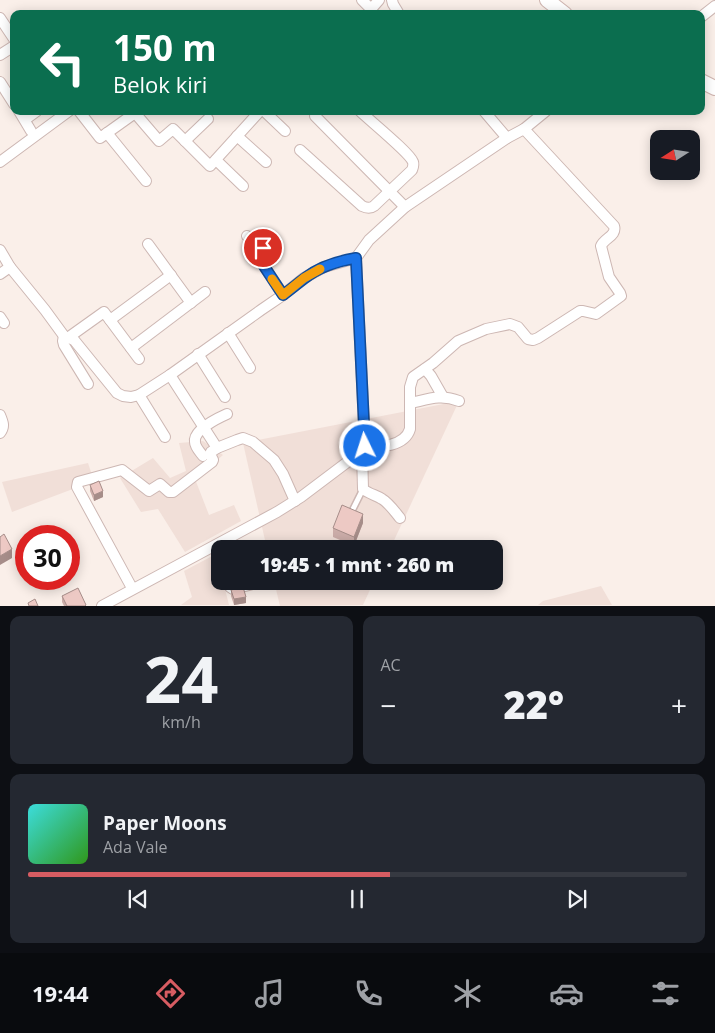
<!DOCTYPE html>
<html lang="id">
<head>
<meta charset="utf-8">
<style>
	:root { --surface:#171b24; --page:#242831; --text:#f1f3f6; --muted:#9ea1a6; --line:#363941; --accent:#d75c62 }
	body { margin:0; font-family:"Open Sans",sans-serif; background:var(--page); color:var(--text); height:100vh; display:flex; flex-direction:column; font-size:19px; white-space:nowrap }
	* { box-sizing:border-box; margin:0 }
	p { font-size:16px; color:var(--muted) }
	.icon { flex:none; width:28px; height:28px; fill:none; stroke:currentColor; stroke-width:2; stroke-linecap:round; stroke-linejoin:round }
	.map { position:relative; height:606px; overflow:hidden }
	.sheet { display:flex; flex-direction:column; gap:10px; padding:10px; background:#0d0f14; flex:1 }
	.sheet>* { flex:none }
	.top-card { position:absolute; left:10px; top:10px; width:695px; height:105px; border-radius:10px; box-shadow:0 2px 12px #0003; background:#0b6e4f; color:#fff; overflow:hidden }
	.needle { width:32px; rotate:258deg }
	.tools { position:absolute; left:650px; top:130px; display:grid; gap:10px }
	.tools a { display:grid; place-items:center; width:50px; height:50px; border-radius:10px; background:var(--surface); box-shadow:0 2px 12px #0003; font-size:25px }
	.speed { position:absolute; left:15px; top:525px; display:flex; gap:10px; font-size:25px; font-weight:700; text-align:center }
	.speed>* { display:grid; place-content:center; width:65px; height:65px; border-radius:50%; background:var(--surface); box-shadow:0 2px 12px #0003; line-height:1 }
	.speed .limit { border:8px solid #d22; background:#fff; color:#111 }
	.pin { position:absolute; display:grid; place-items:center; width:42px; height:42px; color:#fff; margin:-21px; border:2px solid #fff; border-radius:50%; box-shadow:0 1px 5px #0007 }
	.me { position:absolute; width:55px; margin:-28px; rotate:356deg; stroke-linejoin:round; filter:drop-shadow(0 0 4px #0008) }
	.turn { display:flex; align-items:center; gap:18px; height:105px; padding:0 20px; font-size:22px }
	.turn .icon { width:65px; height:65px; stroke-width:2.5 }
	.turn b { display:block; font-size:35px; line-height:42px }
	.big { font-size:38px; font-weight:800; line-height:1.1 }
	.sheet .widget { flex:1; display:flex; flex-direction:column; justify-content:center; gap:8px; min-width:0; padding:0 18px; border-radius:10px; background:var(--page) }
	.sheet .dial { align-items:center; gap:0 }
	.dial b { font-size:65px; line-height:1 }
	.song { display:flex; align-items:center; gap:15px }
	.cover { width:60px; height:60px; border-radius:8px; background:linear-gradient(135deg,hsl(180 70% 55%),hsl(110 70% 35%)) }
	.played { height:5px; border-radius:2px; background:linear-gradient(90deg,var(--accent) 55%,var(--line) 55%) }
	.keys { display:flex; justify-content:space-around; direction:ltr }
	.heat { display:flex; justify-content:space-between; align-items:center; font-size:28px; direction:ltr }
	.sheet .tiles { flex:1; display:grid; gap:10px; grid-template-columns:1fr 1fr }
	.widget:last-child { grid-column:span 2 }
	.trip { position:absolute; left:211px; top:540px; width:292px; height:50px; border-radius:10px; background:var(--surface); box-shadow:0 2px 12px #0003; font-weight:800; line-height:50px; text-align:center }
	.tab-bar { display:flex; height:80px; justify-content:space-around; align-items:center; background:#090b0e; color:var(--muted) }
	.tab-bar .icon { width:35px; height:35px }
	.tab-bar .active { color:var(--accent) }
	.tab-bar b { font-size:22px; color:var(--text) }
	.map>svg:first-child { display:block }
	.residential { fill:#f1dfd8 }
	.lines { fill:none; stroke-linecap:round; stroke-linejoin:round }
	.lane-casing { stroke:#cdb7b3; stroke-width:8 }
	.street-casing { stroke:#cdb7b3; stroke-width:12 }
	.secondary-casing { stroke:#d0b6b1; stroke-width:16 }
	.lane { stroke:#fff; stroke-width:5 }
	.street { stroke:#fff; stroke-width:10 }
	.secondary { stroke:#fff; stroke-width:14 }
	.wall { fill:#ccada9 }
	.shaded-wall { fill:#a68d89 }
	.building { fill:#edc9c4; stroke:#a68d89 }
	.route-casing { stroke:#114b97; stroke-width:12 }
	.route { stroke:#1a73e8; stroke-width:9 }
	.slow { stroke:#f59e0b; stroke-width:9 }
</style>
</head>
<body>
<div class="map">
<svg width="715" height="606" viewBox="0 0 715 606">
	<rect width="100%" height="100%" fill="#faefe9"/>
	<g class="residential">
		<path d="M459,401L390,549H267L243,443Z"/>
		<path d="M203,441L223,455L195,479L209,515L234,505L241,521L185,552L158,509L141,512L120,478L153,458L170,478L186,471L179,443Z"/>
		<path d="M88,463L94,481L12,512L2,482Z"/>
		<path d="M216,554L220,571V581H223L229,605H181L192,597L184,571Z"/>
		<path d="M274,581H374L363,605L280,606Z"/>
		<path d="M601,586L612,605H538L543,601Z"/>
	</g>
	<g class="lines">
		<g class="lane-casing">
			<path id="lane" d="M353,509L363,489"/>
		</g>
		<g class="street-casing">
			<g id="street">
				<path d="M362,0L368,6L372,8L379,0"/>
				<path d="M392,0L393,4L399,14"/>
				<path d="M701,17L715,6"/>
				<path d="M0,18L14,39"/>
				<path d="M0,55L14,46"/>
				<path d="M0,82L14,104"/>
				<path d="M19,111L31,131"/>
				<path d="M79,111L100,138L135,113L159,141L173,129L210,166L260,111"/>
				<path d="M264,111L285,131"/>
				<path d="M484,111L507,138"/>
				<path d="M315,116L405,207"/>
				<path d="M26,119L37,111"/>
				<path d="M107,133L146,181"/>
				<path d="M237,136L266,162"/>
				<path d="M185,141L208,119"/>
				<path d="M300,150L362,206C366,208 370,209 374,206L412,170C413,167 414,165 413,162C410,153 369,120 360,111"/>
				<path d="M216,160L243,186"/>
				<path d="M0,162L69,111"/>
				<path d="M247,236L263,248C264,254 261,257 262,263L283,295"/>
				<path d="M148,244L191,303"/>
				<path d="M0,250L10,267"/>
				<path d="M0,274L10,267L45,310L64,336L74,340L117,393L123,396L131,397L139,395L170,375L261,310L283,295L304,278L324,267L356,258"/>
				<path d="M0,317L4,323"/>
				<path d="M110,320L171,275"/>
				<path d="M228,333L250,368"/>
				<path d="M64,336L63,341L64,345L88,384"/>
				<path d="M69,337L104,312L139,359"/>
				<path d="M131,348L205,292"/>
				<path d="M198,354L225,397"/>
				<path d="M425,369L431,376L443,397"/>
				<path d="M170,375L217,448"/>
				<path d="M139,395L165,437"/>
				<path d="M411,403C429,399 441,394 459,401"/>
				<path d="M0,415C3,422 5,427 0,433"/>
				<path d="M365,446C380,448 405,446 410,429V387L413,377L433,363L458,341L486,329L510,324L518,327L528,339L533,340L538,338L580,311H583L596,314L621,296L620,293L609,277L601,246C604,238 617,236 614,226L524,129"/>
				<path d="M362,451L363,489C369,494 376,495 382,499C389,503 395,512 400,518"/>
				<path d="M203,456C200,452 195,447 195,442C193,430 218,418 227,414"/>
				<path d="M228,581L230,587L233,589L253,584"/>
				<path d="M132,588L77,487L78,482L122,470L149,491L160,484L169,492H173L212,462L213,460L210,454L211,452L217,448L237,440L243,438L253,442L274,460L283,474L295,501"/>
				<path d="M102,606L277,512L301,497L362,451L365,446L356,258L369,240L405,207L507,138L524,129L546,111"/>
			</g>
		</g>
		<g class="secondary-casing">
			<g id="secondary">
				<path d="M547,0L565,14"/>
				<path d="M701,81L715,88"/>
			</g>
		</g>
		<use href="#lane" class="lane"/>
		<use href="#street" class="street"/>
		<use href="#secondary" class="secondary"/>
	</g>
	<g class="wall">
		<path d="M90,485L103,497L94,501L90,491Z"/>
		<path d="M363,523L354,546L333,537V528Z"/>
		<path d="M231,590L246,603L234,605L231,596Z"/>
		<path d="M62,596L86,606H64L62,602Z"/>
	</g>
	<g class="shaded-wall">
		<path d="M103,491V497L94,501V495Z"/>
		<path d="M363,514V523L354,546V537Z"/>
		<path d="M12,549V558L0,565V556Z"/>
		<path d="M246,597V603L234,605V599Z"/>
	</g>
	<g class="building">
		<path d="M99,481L103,491L94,495L90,485Z"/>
		<path d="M342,505L363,514L354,537L333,528Z"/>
		<path d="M4,534L12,549L0,556V537Z"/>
		<path d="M243,587L246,597L234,599L231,590Z"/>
		<path d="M78,588L86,605L85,606H67L62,596Z"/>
		<path d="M35,599L38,606H29L28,603Z"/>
	</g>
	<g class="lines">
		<g class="route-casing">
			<path id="route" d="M263,248C264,254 261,257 262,263L283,295C290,290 297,284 305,278C319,267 338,261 356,258L365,446"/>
		</g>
		<use href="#route" class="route"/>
		<path class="slow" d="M272,279L283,295L304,278L320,269"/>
	</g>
</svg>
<div class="tools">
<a><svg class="needle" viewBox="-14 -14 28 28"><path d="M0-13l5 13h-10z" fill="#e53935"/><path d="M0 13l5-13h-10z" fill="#9ea1a6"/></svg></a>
</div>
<div class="speed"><div class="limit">30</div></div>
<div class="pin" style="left:263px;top:248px;background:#d93025"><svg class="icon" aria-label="arrive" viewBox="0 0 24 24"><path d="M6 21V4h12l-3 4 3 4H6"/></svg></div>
<svg class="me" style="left:365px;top:446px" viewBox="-20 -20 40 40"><circle r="17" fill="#1a73e8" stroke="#fff" stroke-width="3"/><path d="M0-11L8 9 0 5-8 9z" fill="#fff"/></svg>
<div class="trip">19:45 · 1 mnt · 260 m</div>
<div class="top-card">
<div class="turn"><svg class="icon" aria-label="left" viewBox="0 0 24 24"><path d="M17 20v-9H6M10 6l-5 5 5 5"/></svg><div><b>150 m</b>Belok kiri</div></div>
</div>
</div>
<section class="sheet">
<div class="tiles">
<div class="widget dial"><b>24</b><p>km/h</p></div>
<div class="widget"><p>AC</p>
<div class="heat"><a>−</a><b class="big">22°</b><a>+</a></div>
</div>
<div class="widget">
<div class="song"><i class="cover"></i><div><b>Paper Moons</b><p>Ada Vale</p></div></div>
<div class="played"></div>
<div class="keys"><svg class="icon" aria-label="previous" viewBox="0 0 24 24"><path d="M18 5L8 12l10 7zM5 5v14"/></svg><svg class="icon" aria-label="pause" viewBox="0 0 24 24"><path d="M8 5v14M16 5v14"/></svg><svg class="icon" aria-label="next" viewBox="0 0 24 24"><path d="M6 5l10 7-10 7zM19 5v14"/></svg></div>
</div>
</div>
</section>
<nav class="tab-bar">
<b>19:44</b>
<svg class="icon active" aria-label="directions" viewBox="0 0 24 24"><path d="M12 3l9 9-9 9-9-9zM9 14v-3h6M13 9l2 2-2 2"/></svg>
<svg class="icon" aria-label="music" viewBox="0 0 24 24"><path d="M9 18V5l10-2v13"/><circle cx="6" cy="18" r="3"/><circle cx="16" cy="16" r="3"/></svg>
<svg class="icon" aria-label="phone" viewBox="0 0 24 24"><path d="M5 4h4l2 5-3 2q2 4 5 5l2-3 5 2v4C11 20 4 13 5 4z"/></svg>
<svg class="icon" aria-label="climate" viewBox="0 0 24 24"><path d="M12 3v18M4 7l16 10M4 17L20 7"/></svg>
<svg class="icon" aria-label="car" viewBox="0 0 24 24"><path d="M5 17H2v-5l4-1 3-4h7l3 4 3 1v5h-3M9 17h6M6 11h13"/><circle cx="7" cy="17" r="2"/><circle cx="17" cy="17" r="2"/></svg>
<svg class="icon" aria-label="filters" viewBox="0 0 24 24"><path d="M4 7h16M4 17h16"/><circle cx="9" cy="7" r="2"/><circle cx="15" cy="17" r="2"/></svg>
</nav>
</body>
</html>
